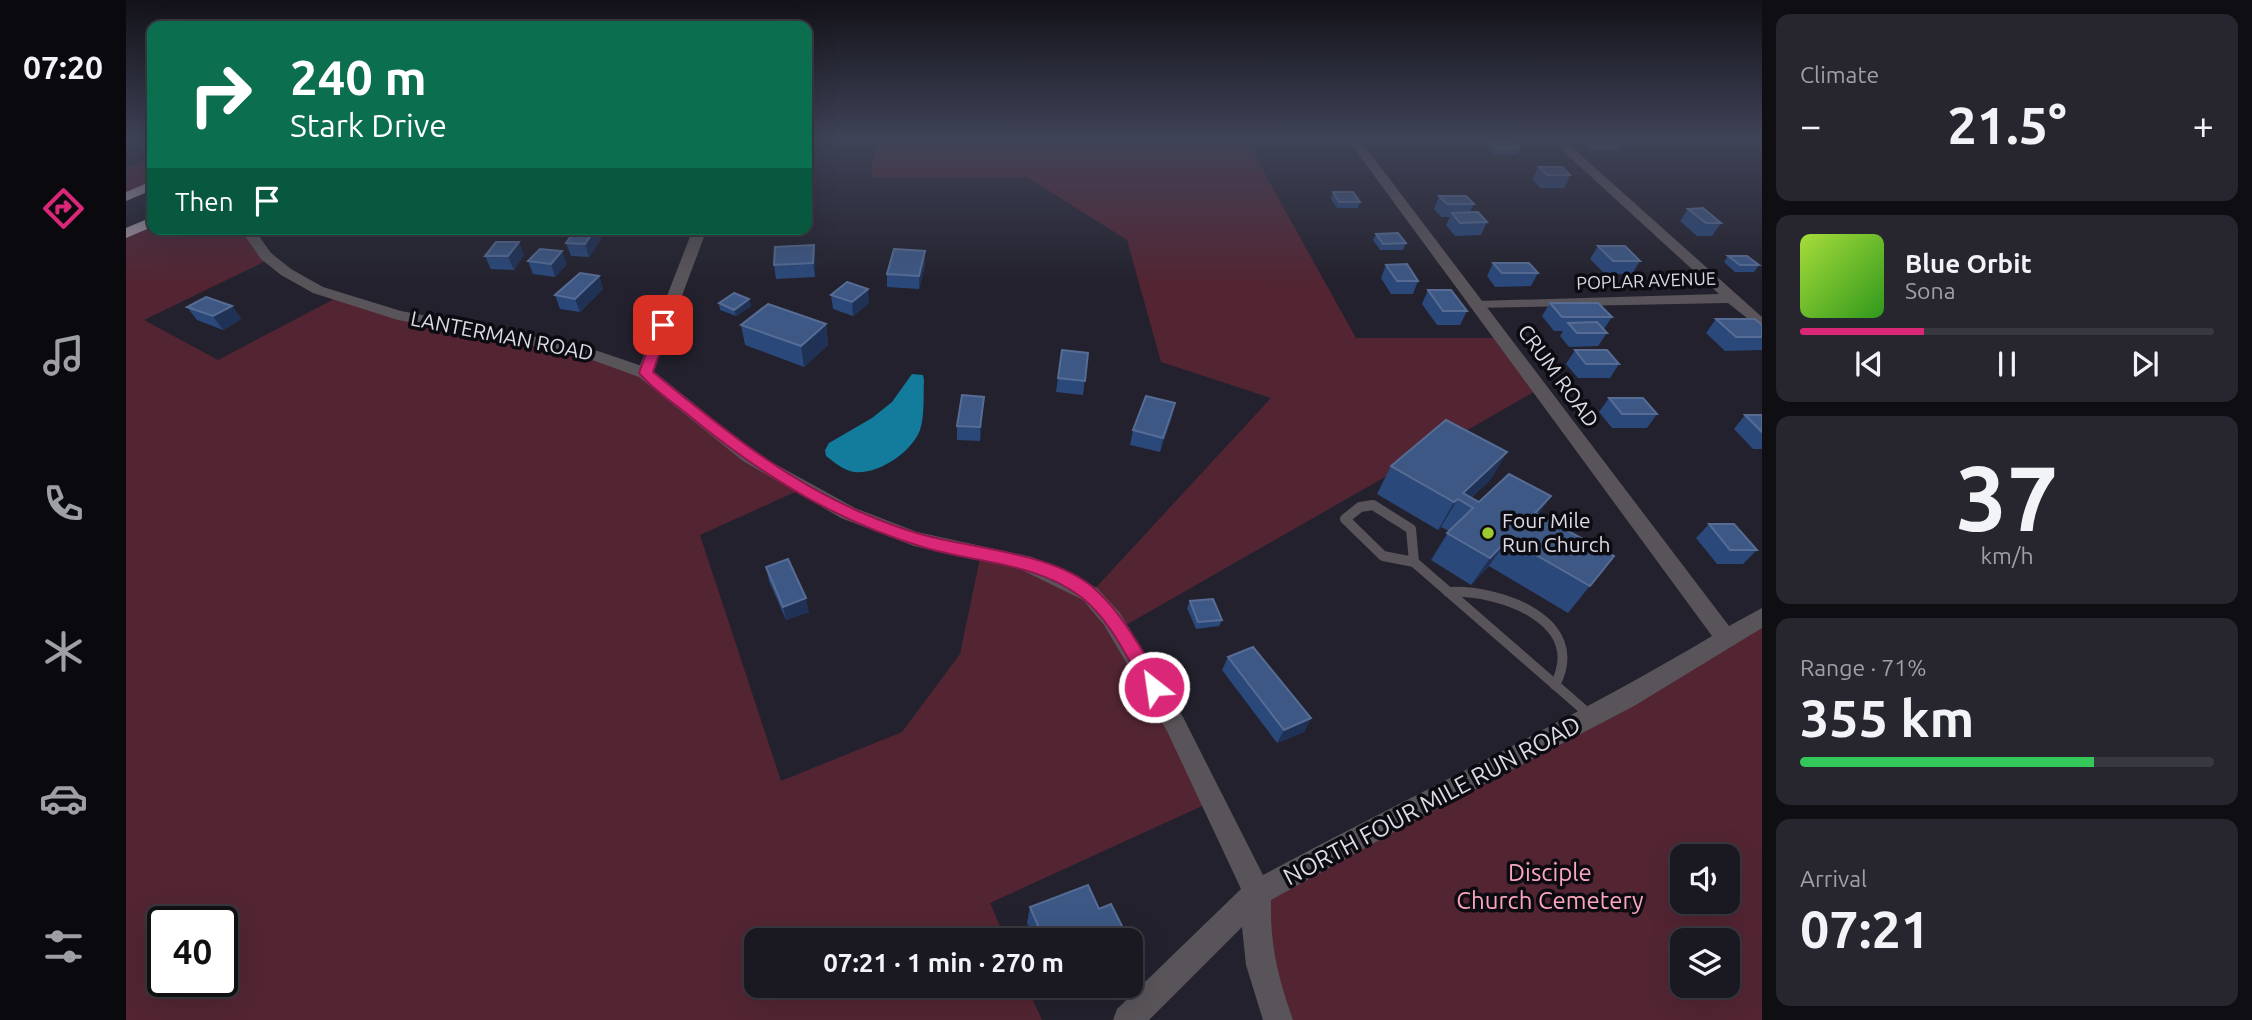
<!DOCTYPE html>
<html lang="en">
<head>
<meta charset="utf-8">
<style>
	:root { --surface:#1a1922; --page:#27262f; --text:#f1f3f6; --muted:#9fa0a5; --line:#383840; --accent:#db2777 }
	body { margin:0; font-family:Ubuntu,sans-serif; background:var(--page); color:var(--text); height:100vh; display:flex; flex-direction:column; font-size:26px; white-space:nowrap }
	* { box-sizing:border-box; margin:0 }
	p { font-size:23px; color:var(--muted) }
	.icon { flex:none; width:38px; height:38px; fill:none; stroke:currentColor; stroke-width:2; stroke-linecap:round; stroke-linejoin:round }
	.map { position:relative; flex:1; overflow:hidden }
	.side { display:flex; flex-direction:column; gap:14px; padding:14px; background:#0e0e13; width:490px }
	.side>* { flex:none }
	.banner { position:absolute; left:21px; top:21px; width:665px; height:214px; border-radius:14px; box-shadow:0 7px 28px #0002,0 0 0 2px var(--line); background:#0b6e4f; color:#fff; overflow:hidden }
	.buttons { position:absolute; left:1544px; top:844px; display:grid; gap:14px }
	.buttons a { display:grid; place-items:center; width:70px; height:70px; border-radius:14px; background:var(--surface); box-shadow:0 7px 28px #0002,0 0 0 2px var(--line); font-size:35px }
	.speed { position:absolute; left:21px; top:906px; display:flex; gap:14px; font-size:35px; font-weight:700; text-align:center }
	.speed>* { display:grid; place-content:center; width:91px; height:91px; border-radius:50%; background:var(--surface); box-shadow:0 7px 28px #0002,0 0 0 2px var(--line); line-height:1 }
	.speed .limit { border:4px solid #111; border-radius:10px; background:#fff; color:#111 }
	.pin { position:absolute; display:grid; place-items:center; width:60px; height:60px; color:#fff; margin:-30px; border-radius:14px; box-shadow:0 4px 10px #0006 }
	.me { position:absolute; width:77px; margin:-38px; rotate:330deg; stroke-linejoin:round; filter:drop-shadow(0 0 5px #0008) }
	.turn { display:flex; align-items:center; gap:24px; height:147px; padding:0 28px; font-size:32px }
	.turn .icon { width:91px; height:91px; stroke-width:2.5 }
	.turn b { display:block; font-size:49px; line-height:60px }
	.then { display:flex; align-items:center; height:66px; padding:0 28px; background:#0003; gap:14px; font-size:26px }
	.big { font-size:52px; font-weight:600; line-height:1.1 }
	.side .tile { flex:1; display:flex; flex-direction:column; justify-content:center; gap:10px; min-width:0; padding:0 24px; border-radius:14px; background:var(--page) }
	.side .dial { align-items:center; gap:0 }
	.dial b { font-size:91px; line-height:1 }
	.song { display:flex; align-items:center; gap:21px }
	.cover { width:84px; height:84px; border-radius:10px; background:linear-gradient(135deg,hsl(80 70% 55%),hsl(110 70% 35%)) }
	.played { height:7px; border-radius:4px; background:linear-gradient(90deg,var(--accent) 30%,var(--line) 30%) }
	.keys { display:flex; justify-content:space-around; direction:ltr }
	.heat { display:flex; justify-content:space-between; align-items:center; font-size:38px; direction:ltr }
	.charge { height:10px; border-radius:5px; background:linear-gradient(90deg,#34c759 71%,var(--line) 0) }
	.trip { position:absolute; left:618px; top:928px; width:399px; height:70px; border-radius:14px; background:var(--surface); box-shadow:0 7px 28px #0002,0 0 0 2px var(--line); font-weight:600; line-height:70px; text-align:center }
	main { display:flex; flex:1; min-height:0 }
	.tab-bar { display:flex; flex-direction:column; width:126px; justify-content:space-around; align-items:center; background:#0a0a0e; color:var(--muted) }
	.tab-bar .icon { width:49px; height:49px }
	.tab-bar .on { color:var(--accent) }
	.tab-bar b { font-size:32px; color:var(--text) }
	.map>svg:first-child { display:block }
	.green { fill:#532533; fill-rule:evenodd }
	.water { fill:#137b9c }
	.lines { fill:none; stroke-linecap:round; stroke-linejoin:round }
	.service { stroke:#595459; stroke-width:10 }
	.minor { fill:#595459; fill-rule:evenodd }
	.tertiary { fill:#595459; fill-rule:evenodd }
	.motorway { fill:#a497a3; fill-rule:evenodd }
	.wall { fill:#2a487a }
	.shaded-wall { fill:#1f3256 }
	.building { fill:#3d5885; stroke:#566c94; stroke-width:2 }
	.route { fill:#db2777; stroke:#8e194d; stroke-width:2 }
	.poi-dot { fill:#9dca30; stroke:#0c0b11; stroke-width:2.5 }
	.labels { text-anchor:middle; stroke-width:7; stroke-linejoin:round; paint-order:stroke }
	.far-street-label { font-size:18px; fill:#dcdbe3; stroke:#0c0b11 }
	.street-label { font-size:21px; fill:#dcdbe3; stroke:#0c0b11 }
	.poi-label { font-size:21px; fill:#dcdbe3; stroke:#0c0b11; text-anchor:start }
	.near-street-label { font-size:24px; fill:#dcdbe3; stroke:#0c0b11 }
	.near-park-label { font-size:24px; fill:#fca6be; stroke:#0c0b11 }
</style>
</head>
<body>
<main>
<nav class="tab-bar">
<b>07:20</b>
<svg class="icon on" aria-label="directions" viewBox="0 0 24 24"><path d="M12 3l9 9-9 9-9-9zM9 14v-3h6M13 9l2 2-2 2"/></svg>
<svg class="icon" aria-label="music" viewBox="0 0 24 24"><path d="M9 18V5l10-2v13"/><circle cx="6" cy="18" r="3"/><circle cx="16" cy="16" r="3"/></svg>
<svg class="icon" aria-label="phone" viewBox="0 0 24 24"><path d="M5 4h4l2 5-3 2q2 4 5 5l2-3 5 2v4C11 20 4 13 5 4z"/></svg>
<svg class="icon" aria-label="climate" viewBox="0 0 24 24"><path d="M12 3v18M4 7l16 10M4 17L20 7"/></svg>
<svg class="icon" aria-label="car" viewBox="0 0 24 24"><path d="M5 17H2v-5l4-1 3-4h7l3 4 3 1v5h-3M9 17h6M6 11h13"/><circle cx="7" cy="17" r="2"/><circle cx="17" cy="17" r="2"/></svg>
<svg class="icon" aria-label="filters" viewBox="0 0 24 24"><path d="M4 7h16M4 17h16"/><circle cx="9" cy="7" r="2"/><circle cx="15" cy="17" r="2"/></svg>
</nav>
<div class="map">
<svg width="1636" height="1020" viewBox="0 0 1636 1020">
	<rect width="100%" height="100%" fill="#23212d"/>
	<g class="green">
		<path d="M750,140H1120L1230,338H1375L1413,389L993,629L1087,801L864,903L880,940H630V985H900L916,1020H0V234L26,221V229H121L144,259L18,320L92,360L212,297L228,303L451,349L519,373L553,403L678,488L574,535L655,781L776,732L834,654L855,553L964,594L1145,398L1035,362L1001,240L901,177H745ZM37,922H96V982H37Z"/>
		<path d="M26,158V185L0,197V168Z"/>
		<path d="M1636,617V1020H1152L1131,893ZM1556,856H1601V901H1556ZM1556,940H1601V985H1556Z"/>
	</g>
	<path class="water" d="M786,374L797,375L798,380C797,396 799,415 794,430C786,452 752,475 728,472C717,470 708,462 700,456L699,450L703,443L746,418L766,402Z"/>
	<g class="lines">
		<g class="service">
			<path d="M1247,505L1285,529L1288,562L1257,556L1219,519L1234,507Z"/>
			<path d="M1288,562L1465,716"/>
			<path d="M1322,592C1372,589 1463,620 1429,685"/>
		</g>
		<g class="minor">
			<path d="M1425,140H1438L1636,317V330L1602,303L1346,308V302L1351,301L1593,294Z"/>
			<path d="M567,229H581L527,373L519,378L513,377L511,373Z"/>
		</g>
		<path class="tertiary" d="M1222,140H1234L1603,626L1636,608V628L1508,706L1286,822L1145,900C1144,946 1152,977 1167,1020H1137L1120,965L1116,927L1023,1020H987L991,1009L1115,889L1041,731L978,625L957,600L894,569L788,546L715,518L617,461L513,377L447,353L272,320L187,293L155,275L135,259L114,229H128L145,253L165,269L197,287L275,311L457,346L525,369L629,453L729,508L791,532L906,557L971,588L994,613L1057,717L1137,875C1286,795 1440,723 1586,636Z"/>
		<g class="motorway">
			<path d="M26,181V190L0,201V192Z"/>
			<path d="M26,217V227L0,238V228Z"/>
		</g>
	</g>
	<g class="wall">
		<path d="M1458,140H1499L1493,150H1465L1456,143Z"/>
		<path d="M1364,142L1394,147L1391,154H1367L1361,148Z"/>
		<path d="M1413,167L1444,175L1438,188H1415L1406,179Z"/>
		<path d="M1207,192L1234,202L1232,208H1211L1205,199Z"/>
		<path d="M1313,196L1348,204L1344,212L1361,222L1355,235L1329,236L1320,225L1324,217H1315L1308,209Z"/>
		<path d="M1562,209L1595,223L1586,236H1571L1554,221Z"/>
		<path d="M173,229H197L195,231L174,230Z"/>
		<path d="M262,229H308L302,236L264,234Z"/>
		<path d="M450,229H472L475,239L463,257L445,256L440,243Z"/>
		<path d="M632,229H653L652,233H633Z"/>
		<path d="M1250,234L1280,243L1277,250H1254L1247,240Z"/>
		<path d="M1472,246L1514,261L1506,274H1479L1464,259Z"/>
		<path d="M799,251V265L793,289L761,287V274Z"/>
		<path d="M398,255L388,270L365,269L359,256Z"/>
		<path d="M1602,256L1633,265L1628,272H1609L1598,262Z"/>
		<path d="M689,258V277L650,279L648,265Z"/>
		<path d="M402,261L441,264L429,277L407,274Z"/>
		<path d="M1367,263L1412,273L1405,286L1369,287L1361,276Z"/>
		<path d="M1260,265L1292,281L1287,294H1265L1255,278Z"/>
		<path d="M473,276L477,289L454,312L434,309L429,295Z"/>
		<path d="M1302,290L1341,311L1334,325H1311L1296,304Z"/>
		<path d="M705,295L743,303L727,316L707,309Z"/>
		<path d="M623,299L625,306L610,316L594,310L593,303Z"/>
		<path d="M1424,303L1486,317L1478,329L1481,333L1472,346L1443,347L1434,336L1437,331H1428L1416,316Z"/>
		<path d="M106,306L115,319L97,330L71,320L61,307Z"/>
		<path d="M1590,319L1636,325V350L1599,351L1580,333Z"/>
		<path d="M700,324L702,345L678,367L619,345L615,325Z"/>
		<path d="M1449,350L1493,364L1484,378H1452L1440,364Z"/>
		<path d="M962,353L957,395L930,392L932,378Z"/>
		<path d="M1483,398L1531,414L1521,428H1486L1473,412Z"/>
		<path d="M1049,403L1046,417L1034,452L1004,445L1007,430Z"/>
		<path d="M857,411L854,441L831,440V426Z"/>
		<path d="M1619,415H1636V449H1627L1608,429Z"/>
		<path d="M1381,452L1364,480L1345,498L1353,502L1425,496L1412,515L1488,556L1442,613L1363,566L1345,585L1305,560L1323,531L1315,527L1312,530L1251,494L1265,466Z"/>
		<path d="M1583,524L1631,550L1617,564H1591L1570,538Z"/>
		<path d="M640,567L683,612L660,620L643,581Z"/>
		<path d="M1064,601L1096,620L1093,626L1070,629L1061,608Z"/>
		<path d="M1102,657L1185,718L1178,732L1151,743L1096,670Z"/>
		<path d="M904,907L973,909L1003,940H908L901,923Z"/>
		<path d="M927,985H957L931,996Z"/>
	</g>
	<g class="shaded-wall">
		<path d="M9,140H26V143L14,146Z"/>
		<path d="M299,229H308L302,236Z"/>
		<path d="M469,229H472L475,239L463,257L459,244Z"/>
		<path d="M393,242L398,255L388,270L382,256Z"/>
		<path d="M688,245L689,258V277L687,263Z"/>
		<path d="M436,251L441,264L429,277L425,264Z"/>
		<path d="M799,251V265L793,289V276Z"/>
		<path d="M473,276L477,289L454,312L449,299Z"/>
		<path d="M742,289L743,303L727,316L726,302Z"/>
		<path d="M623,299L625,306L610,316L608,310Z"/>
		<path d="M106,306L115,319L97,330L87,316Z"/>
		<path d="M700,324L702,345L678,367L675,346Z"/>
		<path d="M858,397L857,411L854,441V427Z"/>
		<path d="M1049,403L1046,417L1034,452L1037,438Z"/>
		<path d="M1381,452L1364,480L1339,503L1337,493Z"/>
		<path d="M1425,496L1406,524L1409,513Z"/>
		<path d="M1332,499L1315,527L1312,530L1328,502Z"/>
		<path d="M1382,539L1363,566L1345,585L1364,558Z"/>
		<path d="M680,598L683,612L660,620L657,607Z"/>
		<path d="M1185,718L1178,732L1151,743L1158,730Z"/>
		<path d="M934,985H957L931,996Z"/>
	</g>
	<g class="building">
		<path d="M1388,141L1394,147L1370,148L1364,142Z"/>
		<path d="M1413,167H1436L1444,175H1421Z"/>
		<path d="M1207,192H1227L1234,202H1213Z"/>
		<path d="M1313,196H1340L1348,204H1321Z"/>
		<path d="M1577,208L1595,223H1580L1562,209Z"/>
		<path d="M1352,212L1361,222L1334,223L1326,213Z"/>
		<path d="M450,229H469L459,244L440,243Z"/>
		<path d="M1272,233L1280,243L1257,244L1250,234Z"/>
		<path d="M370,242H393L382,256H359Z"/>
		<path d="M688,245L687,263L648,265L649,247Z"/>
		<path d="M1472,246H1499L1514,261H1487Z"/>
		<path d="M414,249L436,251L425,264L402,261Z"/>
		<path d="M768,249L799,251L793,276L761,274Z"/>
		<path d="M1602,256H1621L1633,265H1614Z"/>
		<path d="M1367,263H1403L1412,273H1376Z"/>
		<path d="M1281,264L1292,281H1271L1260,265Z"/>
		<path d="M454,273L473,276L449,299L429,295Z"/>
		<path d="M721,282L742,289L726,302L705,295Z"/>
		<path d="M1302,290H1325L1341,311H1317Z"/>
		<path d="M608,293L623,299L608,310L593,303Z"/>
		<path d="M80,297L106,306L87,316L61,307Z"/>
		<path d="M1424,303H1472L1486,317H1436Z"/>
		<path d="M642,304L700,324L675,346L615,325Z"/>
		<path d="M1590,319H1629L1636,325V337H1610Z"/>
		<path d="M1471,322L1481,333H1451L1442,323Z"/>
		<path d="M936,350L962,353L959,381L932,378Z"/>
		<path d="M1449,350H1481L1493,364H1460Z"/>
		<path d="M836,395L858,397L854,427L831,426Z"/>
		<path d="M1020,396L1049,403L1037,438L1007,430Z"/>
		<path d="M1483,398H1517L1531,414H1496Z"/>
		<path d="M1619,415H1636V432Z"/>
		<path d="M1320,420L1381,452L1337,493L1353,502L1383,474L1425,496L1409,513L1488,556L1464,586L1382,539L1364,558L1321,533L1347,508L1332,499L1328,502L1265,466Z"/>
		<path d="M1583,524H1608L1631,550H1604Z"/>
		<path d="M662,559L680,598L657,607L640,567Z"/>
		<path d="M1087,599L1096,620L1072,622L1064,601Z"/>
		<path d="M1127,647L1185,718L1158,730L1102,657Z"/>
		<path d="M962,885L973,909L985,904L1003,940H918L904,907Z"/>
		<path d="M1004,944L1008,952L1004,954Z"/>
	</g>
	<linearGradient id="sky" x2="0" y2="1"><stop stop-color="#131219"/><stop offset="0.49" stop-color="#3f4357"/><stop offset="1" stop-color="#3f4357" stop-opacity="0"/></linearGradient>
	<rect width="1636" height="283" fill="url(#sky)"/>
	<path class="route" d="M532,322L543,325L527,372C591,424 655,477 732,511C755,521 778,530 802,536C851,549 933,554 971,591C998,616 1016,651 1035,681L1038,687L1035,693H1022C1003,662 985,620 955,597C911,563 852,563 800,548C708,521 634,474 561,414C545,401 526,389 513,373Z"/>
	<circle class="poi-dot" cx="1362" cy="533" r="7"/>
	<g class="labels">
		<g class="far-street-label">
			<text transform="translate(1520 281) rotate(-2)" y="6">POPLAR AVENUE</text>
		</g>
		<g class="street-label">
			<text transform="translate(376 336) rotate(11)" y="7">LANTERMAN ROAD</text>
			<text transform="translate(1432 376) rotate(54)" y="7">CRUM ROAD</text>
		</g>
		<g class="poi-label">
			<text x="1376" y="528">Four Mile<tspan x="1376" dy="24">Run Church</tspan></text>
		</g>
		<g class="near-street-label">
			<text transform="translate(1306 801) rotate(-28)" y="8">NORTH FOUR MILE RUN ROAD</text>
		</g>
		<g class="near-park-label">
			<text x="1424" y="881">Disciple<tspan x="1424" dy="28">Church Cemetery</tspan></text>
		</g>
	</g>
</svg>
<div class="buttons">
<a><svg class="icon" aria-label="sound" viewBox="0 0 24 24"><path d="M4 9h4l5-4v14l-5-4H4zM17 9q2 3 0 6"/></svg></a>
<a><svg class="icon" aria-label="layers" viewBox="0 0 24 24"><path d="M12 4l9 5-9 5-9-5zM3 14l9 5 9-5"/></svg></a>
</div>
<div class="speed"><div class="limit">40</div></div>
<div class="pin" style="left:537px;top:325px;background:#d93025"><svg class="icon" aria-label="arrive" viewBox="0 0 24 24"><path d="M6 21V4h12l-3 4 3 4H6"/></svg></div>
<svg class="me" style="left:1028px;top:687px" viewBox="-20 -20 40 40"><circle r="17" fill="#db2777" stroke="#fff" stroke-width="3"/><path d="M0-11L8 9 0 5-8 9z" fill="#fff"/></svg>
<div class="trip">07:21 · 1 min · 270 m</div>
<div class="banner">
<div class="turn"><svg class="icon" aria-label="right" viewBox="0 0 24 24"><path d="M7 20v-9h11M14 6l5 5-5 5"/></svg><div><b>240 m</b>Stark Drive</div></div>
<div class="then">Then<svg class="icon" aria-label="arrive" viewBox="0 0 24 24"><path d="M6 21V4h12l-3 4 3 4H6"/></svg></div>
</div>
</div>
<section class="side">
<div class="tile"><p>Climate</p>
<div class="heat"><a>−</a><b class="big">21.5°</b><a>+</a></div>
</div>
<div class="tile">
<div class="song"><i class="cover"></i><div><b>Blue Orbit</b><p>Sona</p></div></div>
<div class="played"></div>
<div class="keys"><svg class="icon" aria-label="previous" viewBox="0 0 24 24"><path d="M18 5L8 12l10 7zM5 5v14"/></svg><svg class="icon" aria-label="pause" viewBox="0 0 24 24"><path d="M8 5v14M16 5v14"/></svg><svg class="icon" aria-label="next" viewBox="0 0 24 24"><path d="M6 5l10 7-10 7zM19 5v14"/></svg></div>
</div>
<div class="tile dial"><b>37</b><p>km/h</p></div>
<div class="tile"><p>Range · 71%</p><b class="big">355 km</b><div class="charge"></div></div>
<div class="tile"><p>Arrival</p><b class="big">07:21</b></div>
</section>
</main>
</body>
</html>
